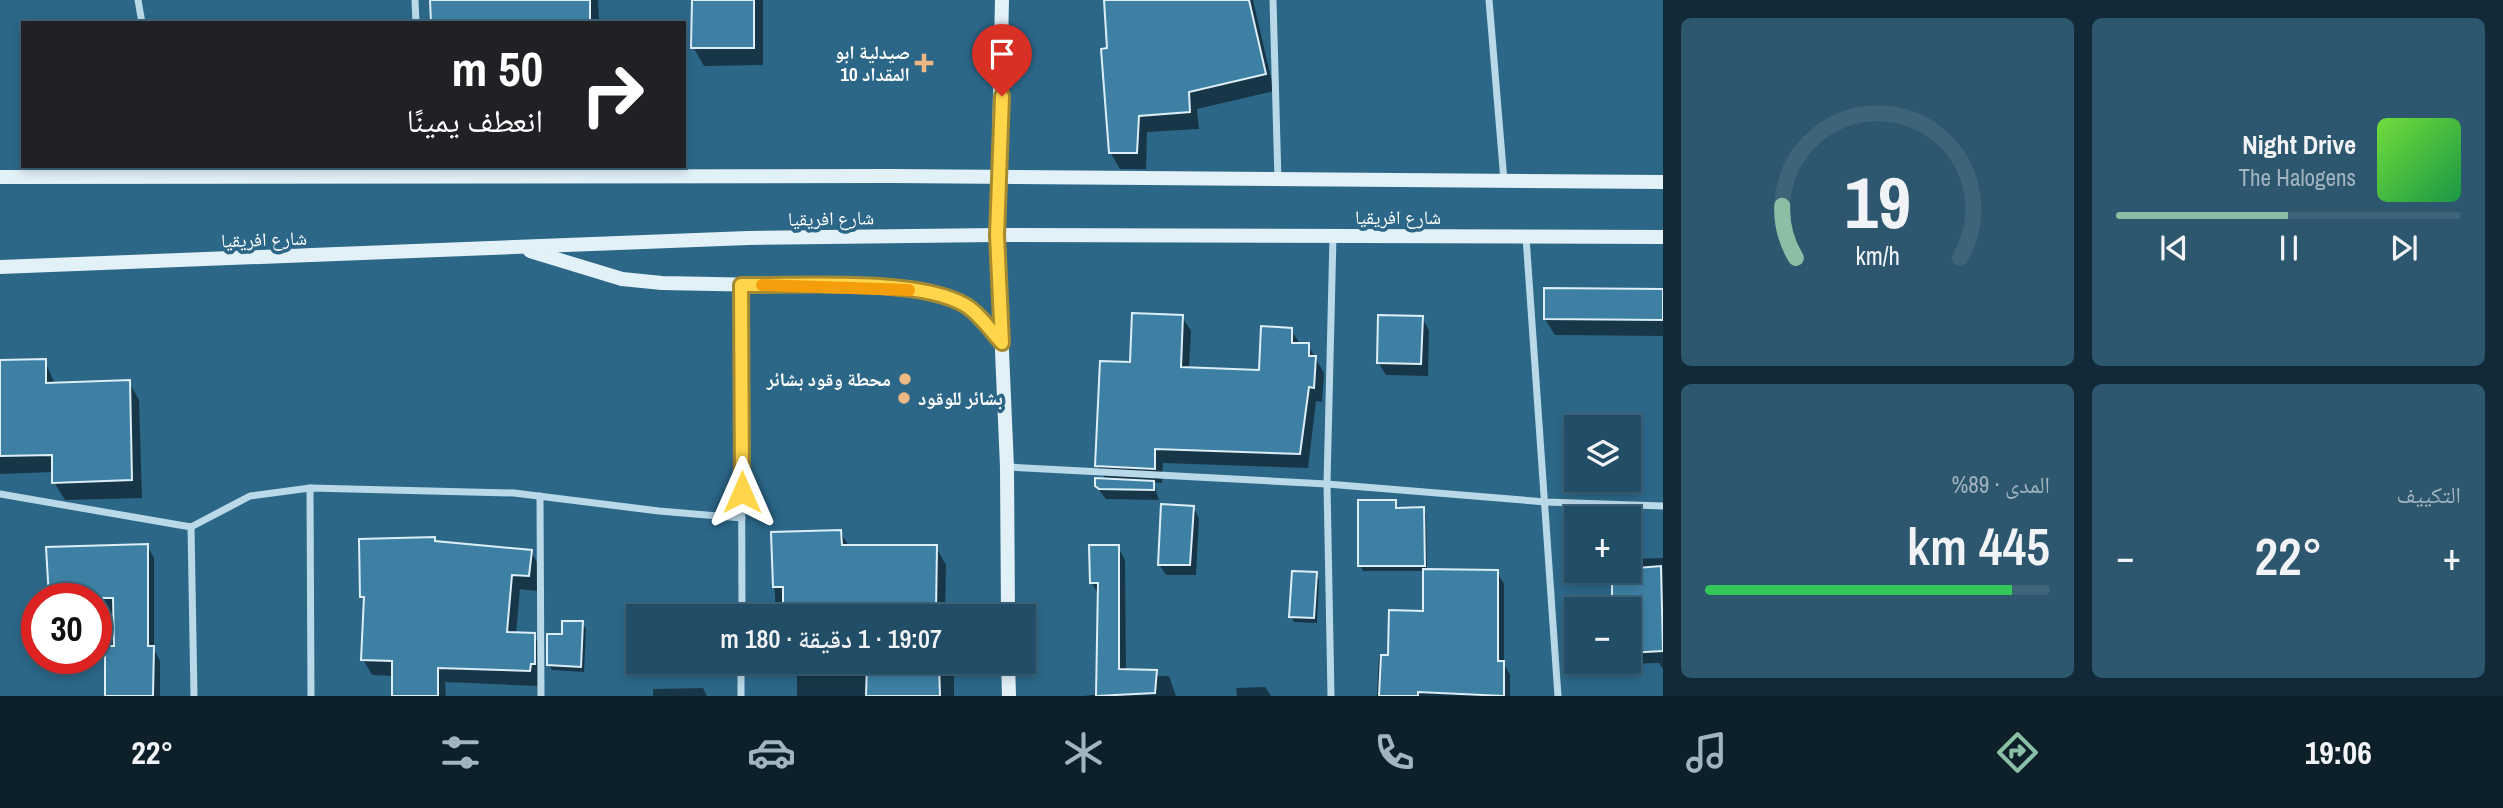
<!DOCTYPE html>
<html lang="ar">
<head>
<meta charset="utf-8">
<style>
	:root { --surface:#214d66; --page:#2d576f; --text:#f1f3f6; --muted:#a2b4bf; --line:#3e647a; --accent:#8abfa5 }
	body { margin:0; font-family:"Archivo Narrow","Noto Naskh Arabic",sans-serif; background:var(--page); color:var(--text); direction:rtl; height:100vh; display:flex; flex-direction:column; font-size:26px; white-space:nowrap }
	* { box-sizing:border-box; margin:0 }
	p { font-size:23px; color:var(--muted) }
	.icon { flex:none; width:38px; height:38px; fill:none; stroke:currentColor; stroke-width:2; stroke-linecap:round; stroke-linejoin:round }
	.map { position:relative; flex:1; overflow:hidden; direction:ltr }
	.panel { display:flex; flex-direction:column; gap:18px; padding:18px; background:#122a38; width:840px }
	.panel>* { flex:none }
	.hud { position:absolute; left:21px; top:21px; width:665px; height:147px; border-radius:0px; box-shadow:0 4px 10px #0003,0 0 0 2px var(--line); direction:rtl; background:#202124; color:#fff; overflow:hidden }
	.fabs { position:absolute; left:1564px; top:415px; display:grid; gap:14px }
	.fabs a { display:grid; place-items:center; width:77px; height:77px; border-radius:0px; background:var(--surface); box-shadow:0 4px 10px #0003,0 0 0 2px var(--line); font-size:35px }
	.speed { position:absolute; left:21px; top:583px; display:flex; gap:14px; font-size:35px; font-weight:700; text-align:center }
	.speed>* { display:grid; place-content:center; width:91px; height:91px; border-radius:50%; background:var(--surface); box-shadow:0 4px 10px #0003,0 0 0 2px var(--line); line-height:1 }
	.speed .limit { border:10px solid #d22; background:#fff; color:#111 }
	.pin { position:absolute; display:grid; place-items:center; width:60px; height:60px; color:#fff; margin:-72px -30px; border-radius:50% 50% 50% 0; rotate:-45deg; box-shadow:0 0 7px #0007 }
	.pin .icon { rotate:45deg }
	.me { position:absolute; width:77px; margin:-38px; rotate:0deg; stroke-linejoin:round; filter:drop-shadow(0 0 5px #0008) }
	.turn { display:flex; align-items:center; gap:24px; height:147px; padding:0 28px; font-size:32px }
	.turn .icon { width:91px; height:91px; stroke-width:2.5 }
	.turn b { display:block; font-size:49px; line-height:60px }
	.big { font-size:52px; font-weight:600; line-height:1.1 }
	.panel .tile { flex:1; display:flex; flex-direction:column; justify-content:center; gap:10px; min-width:0; padding:0 24px; border-radius:10px; background:var(--page) }
	.panel .dial { align-items:center; gap:0 }
	.dial svg { height:182px; overflow:visible; fill:none; stroke:var(--line); stroke-width:7; stroke-linecap:round; text-anchor:middle }
	.dial text { fill:var(--text); stroke:none }
	.song { display:flex; align-items:center; gap:21px }
	.cover { width:84px; height:84px; border-radius:10px; background:linear-gradient(135deg,hsl(100 70% 55%),hsl(140 70% 35%)) }
	.played { height:7px; border-radius:4px; background:linear-gradient(90deg,var(--accent) 50%,var(--line) 50%) }
	.keys { display:flex; justify-content:space-around; direction:ltr }
	.heat { display:flex; justify-content:space-between; align-items:center; font-size:38px; direction:ltr }
	.charge { height:10px; border-radius:5px; background:linear-gradient(90deg,#34c759 89%,var(--line) 0) }
	.panel .tiles { flex:1; display:grid; gap:18px; grid-template-columns:repeat(2,1fr) }
	.trip { position:absolute; left:626px; top:604px; width:410px; height:70px; border-radius:0px; background:var(--surface); box-shadow:0 4px 10px #0003,0 0 0 2px var(--line); font-weight:600; line-height:70px; text-align:center; direction:rtl }
	.menu { display:flex; height:112px; justify-content:space-around; align-items:center; background:#0d1f29; color:var(--muted) }
	.menu .icon { width:49px; height:49px }
	.menu .selected { color:var(--accent) }
	.menu b { font-size:32px; color:var(--text) }
	main { display:flex; flex:1; min-height:0 }
	.map>svg:first-child { display:block }
	.shadow { fill:#0007 }
	.building { fill:#3d80a4; stroke:#dceef7; stroke-width:2 }
	.lines { fill:none; stroke-linecap:round; stroke-linejoin:round }
	.street { stroke:#b9d8e8; stroke-width:7 }
	.secondary { stroke:#e2f0f8; stroke-width:14 }
	.route-casing { stroke:#a68a30; stroke-width:18 }
	.route { stroke:#ffd54a; stroke-width:12 }
	.slow { stroke:#f59e0b; stroke-width:12 }
	.poi-dot { fill:#edb881; stroke:#2c6788; stroke-width:2.5 }
	.labels { text-anchor:middle; stroke-width:7; stroke-linejoin:round; paint-order:stroke }
	.poi-label { font-size:19px; font-weight:bold; fill:#fff; stroke:#2c6788; text-anchor:end }
	.street-label { font-size:19px; fill:#fff; stroke:#2c6788 }
</style>
</head>
<body>
<main>
<section class="panel">
<div class="tiles">
<div class="tile">
<div class="song"><i class="cover"></i><div><b>Night Drive</b><p>The Halogens</p></div></div>
<div class="played"></div>
<div class="keys"><svg class="icon" aria-label="previous" viewBox="0 0 24 24"><path d="M18 5L8 12l10 7zM5 5v14"/></svg><svg class="icon" aria-label="pause" viewBox="0 0 24 24"><path d="M8 5v14M16 5v14"/></svg><svg class="icon" aria-label="next" viewBox="0 0 24 24"><path d="M6 5l10 7-10 7zM19 5v14"/></svg></div>
</div>
<div class="tile dial"><svg viewBox="0 0 100 80">
<path d="M14 69A42 42 0 1 1 86 69"/>
<path d="M14 69A42 42 0 0 1 8 46" stroke="#8abfa5"/>
<text x="50" y="56" font-size="32" font-weight="700">19</text>
<text x="50" y="72" font-size="11">km/h</text>
</svg></div>
<div class="tile"><p>التكييف</p>
<div class="heat"><a>−</a><b class="big">22°</b><a>+</a></div>
</div>
<div class="tile"><p>المدى · 89%</p><b class="big">445 km</b><div class="charge"></div></div>
</div>
</section>
<div class="map">
<svg width="1663" height="696" viewBox="0 0 1663 696">
	<rect width="100%" height="100%" fill="#2c6788"/>
	<g class="shadow">
		<path d="M432,0H598L599,23H432Z"/>
		<path d="M693,0H763V65L704,66L693,47Z"/>
		<path d="M1106,0H1253L1274,91L1197,109L1199,129L1147,132L1146,169H1120L1110,152Z"/>
		<path d="M1663,290V336L1555,335L1545,319Z"/>
		<path d="M1182,317L1191,331L1189,369L1261,372L1291,330L1300,344L1308,345L1324,373L1322,402L1316,401L1308,468L1163,463L1162,483L1153,482L1159,500L1106,499L1096,486L1106,480L1097,465L1132,364Z"/>
		<path d="M1422,318L1429,330L1428,376L1386,375L1378,362Z"/>
		<path d="M0,361H45L55,384L129,382L139,400L142,498L65,500L54,482V472L0,474Z"/>
		<path d="M1395,502L1399,509H1423L1426,514L1427,571L1497,572L1504,584V664L1510,675V696H1377L1379,656L1390,657L1425,613V571H1363L1360,565Z"/>
		<path d="M1193,507L1199,518L1196,575H1166L1159,564Z"/>
		<path d="M840,532L849,546L936,547L946,565L945,616H776L772,534Z"/>
		<path d="M436,543L531,552L540,567L537,591L520,589L516,634L534,635L542,650L538,686L445,682L446,696H394V676L372,675L363,659L366,604L361,596Z"/>
		<path d="M147,545L154,558V649L160,661V696H106L107,635L96,636V598H51L48,549Z"/>
		<path d="M1118,547L1125,560L1126,671L1156,672L1158,676H1169L1176,696H1084L1098,694L1099,595L1091,582Z"/>
		<path d="M1663,558V669L1659,663L1621,664L1619,662H1629V609H1614L1629,570V559Z"/>
		<path d="M1316,574L1319,580L1317,623L1294,622L1291,616Z"/>
		<path d="M582,623L586,629L584,672L552,670L549,665L564,636Z"/>
		<path d="M774,662H964V671H954V696H797V676H782Z"/>
		<path d="M1265,687L1271,696H1237L1236,688Z"/>
		<path d="M703,688L707,696H653V689Z"/>
	</g>
	<g class="building">
		<path d="M430,0H590V23H431Z"/>
		<path d="M692,0H754V48H691Z"/>
		<path d="M1104,0H1249L1266,74L1189,92L1190,112L1139,116L1137,153H1109L1101,49L1107,48Z"/>
		<path d="M1544,288L1663,289V320L1544,319Z"/>
		<path d="M1132,313L1183,315L1181,367L1259,370L1261,326L1292,328V343H1309V356H1316L1314,388L1309,387L1300,454L1155,449V469L1095,466L1100,361L1130,362Z"/>
		<path d="M1378,315L1423,316L1421,364L1377,363Z"/>
		<path d="M46,359V383L130,380L132,480L52,483V455L0,456V360Z"/>
		<path d="M1095,478L1154,481V490L1099,489L1095,486Z"/>
		<path d="M1358,500H1396V508L1424,507L1425,566H1358Z"/>
		<path d="M1161,504L1194,506L1190,565H1158Z"/>
		<path d="M841,530L842,545H937L936,612L902,611V606H851V616H783V587H773L771,532Z"/>
		<path d="M435,537V541L532,550L529,576L512,575L507,632L535,633V664H531L530,671L438,668V696H392V661L361,660L364,597H360L359,539Z"/>
		<path d="M148,544V646H154L153,696H105V646H114L113,598H49L46,547Z"/>
		<path d="M1089,545H1119V669L1157,670L1155,693L1096,696L1098,583H1090Z"/>
		<path d="M1661,566L1663,651L1629,653V609H1612V570Z"/>
		<path d="M1423,569L1498,570V661H1504V696L1418,692V696H1379L1381,655H1388L1389,610L1423,611Z"/>
		<path d="M1292,571L1317,572L1314,618L1289,617Z"/>
		<path d="M562,621H583L581,667L547,665V634H562Z"/>
		<path d="M867,662H939L940,696H866Z"/>
	</g>
	<g class="lines">
		<g class="street">
			<path d="M138,0L142,23"/>
			<path d="M415,0L416,23"/>
			<path d="M1273,0L1278,180"/>
			<path d="M1489,0L1504,181"/>
			<path d="M1526,237L1558,696"/>
			<path d="M741,285L742,616"/>
			<path d="M1007,467L1327,484L1546,502L1663,506"/>
			<path d="M310,488L311,696"/>
			<path d="M0,494L191,527L250,496L310,488L514,493L659,511L742,518"/>
			<path d="M540,496L541,696"/>
			<path d="M191,527L194,696"/>
			<path d="M741,696V662"/>
			<path d="M1331,696L1327,484L1333,236"/>
		</g>
		<g class="secondary">
			<path d="M1002,0L997,235L1007,467L1008,616"/>
			<path d="M0,177L890,176L1663,182"/>
			<path d="M530,251L622,279L662,283L875,287L938,293L967,306L1002,343"/>
			<path d="M0,267L748,238L997,235L1663,237"/>
			<path d="M1008,662L1009,696"/>
		</g>
	</g>
	<g class="lines">
		<g class="route-casing">
			<path id="route" d="M742,492L741,285C798,286 918,277 965,305C979,313 991,331 1002,343L997,235L1002,96"/>
		</g>
		<use href="#route" class="route"/>
		<path class="slow" d="M762,285L909,290"/>
	</g>
	<g class="poi-dot">
		<path d="M920.5 52.5h7v7h7v7h-7v7h-7v-7h-7v-7h7z"/>
		<circle cx="905" cy="379" r="7"/>
		<circle cx="904" cy="398" r="7"/>
	</g>
	<g class="labels">
		<g class="poi-label">
			<text x="910" y="59">صيدلية ابو<tspan x="910" dy="22">المقداد 10</tspan></text>
			<text x="891" y="386">محطة وقود بشائر</text>
			<text x="918" y="405" text-anchor="start">بشائر للوقود</text>
		</g>
		<g class="street-label">
			<text x="1398" y="224">شارع افريقيا</text>
			<text transform="translate(831 218) rotate(-1)" y="7">شارع افريقيا</text>
			<text transform="translate(264 239) rotate(-2)" y="7">شارع افريقيا</text>
		</g>
	</g>
</svg>
<div class="fabs">
<a><svg class="icon" aria-label="layers" viewBox="0 0 24 24"><path d="M12 4l9 5-9 5-9-5zM3 14l9 5 9-5"/></svg></a>
<a>+</a>
<a>−</a>
</div>
<div class="speed"><div class="limit">30</div></div>
<div class="pin" style="left:1002px;top:96px;background:#d93025"><svg class="icon" aria-label="arrive" viewBox="0 0 24 24"><path d="M6 21V4h12l-3 4 3 4H6"/></svg></div>
<svg class="me" style="left:742px;top:492px" viewBox="-20 -20 40 40"><path d="M0-17L14 15 0 8-14 15z" fill="#ffd54a" stroke="#fff" stroke-width="4"/></svg>
<div class="trip">19:07 · 1 دقيقة · 180 m</div>
<div class="hud">
<div class="turn"><svg class="icon" aria-label="right" viewBox="0 0 24 24"><path d="M7 20v-9h11M14 6l5 5-5 5"/></svg><div><b>50 m</b>انعطف يمينًا</div></div>
</div>
</div>
</main>
<nav class="menu">
<b>19:06</b>
<svg class="icon selected" aria-label="directions" viewBox="0 0 24 24"><path d="M12 3l9 9-9 9-9-9zM9 14v-3h6M13 9l2 2-2 2"/></svg>
<svg class="icon" aria-label="music" viewBox="0 0 24 24"><path d="M9 18V5l10-2v13"/><circle cx="6" cy="18" r="3"/><circle cx="16" cy="16" r="3"/></svg>
<svg class="icon" aria-label="phone" viewBox="0 0 24 24"><path d="M5 4h4l2 5-3 2q2 4 5 5l2-3 5 2v4C11 20 4 13 5 4z"/></svg>
<svg class="icon" aria-label="climate" viewBox="0 0 24 24"><path d="M12 3v18M4 7l16 10M4 17L20 7"/></svg>
<svg class="icon" aria-label="car" viewBox="0 0 24 24"><path d="M5 17H2v-5l4-1 3-4h7l3 4 3 1v5h-3M9 17h6M6 11h13"/><circle cx="7" cy="17" r="2"/><circle cx="17" cy="17" r="2"/></svg>
<svg class="icon" aria-label="filters" viewBox="0 0 24 24"><path d="M4 7h16M4 17h16"/><circle cx="9" cy="7" r="2"/><circle cx="15" cy="17" r="2"/></svg>
<b>22°</b>
</nav>
</body>
</html>
